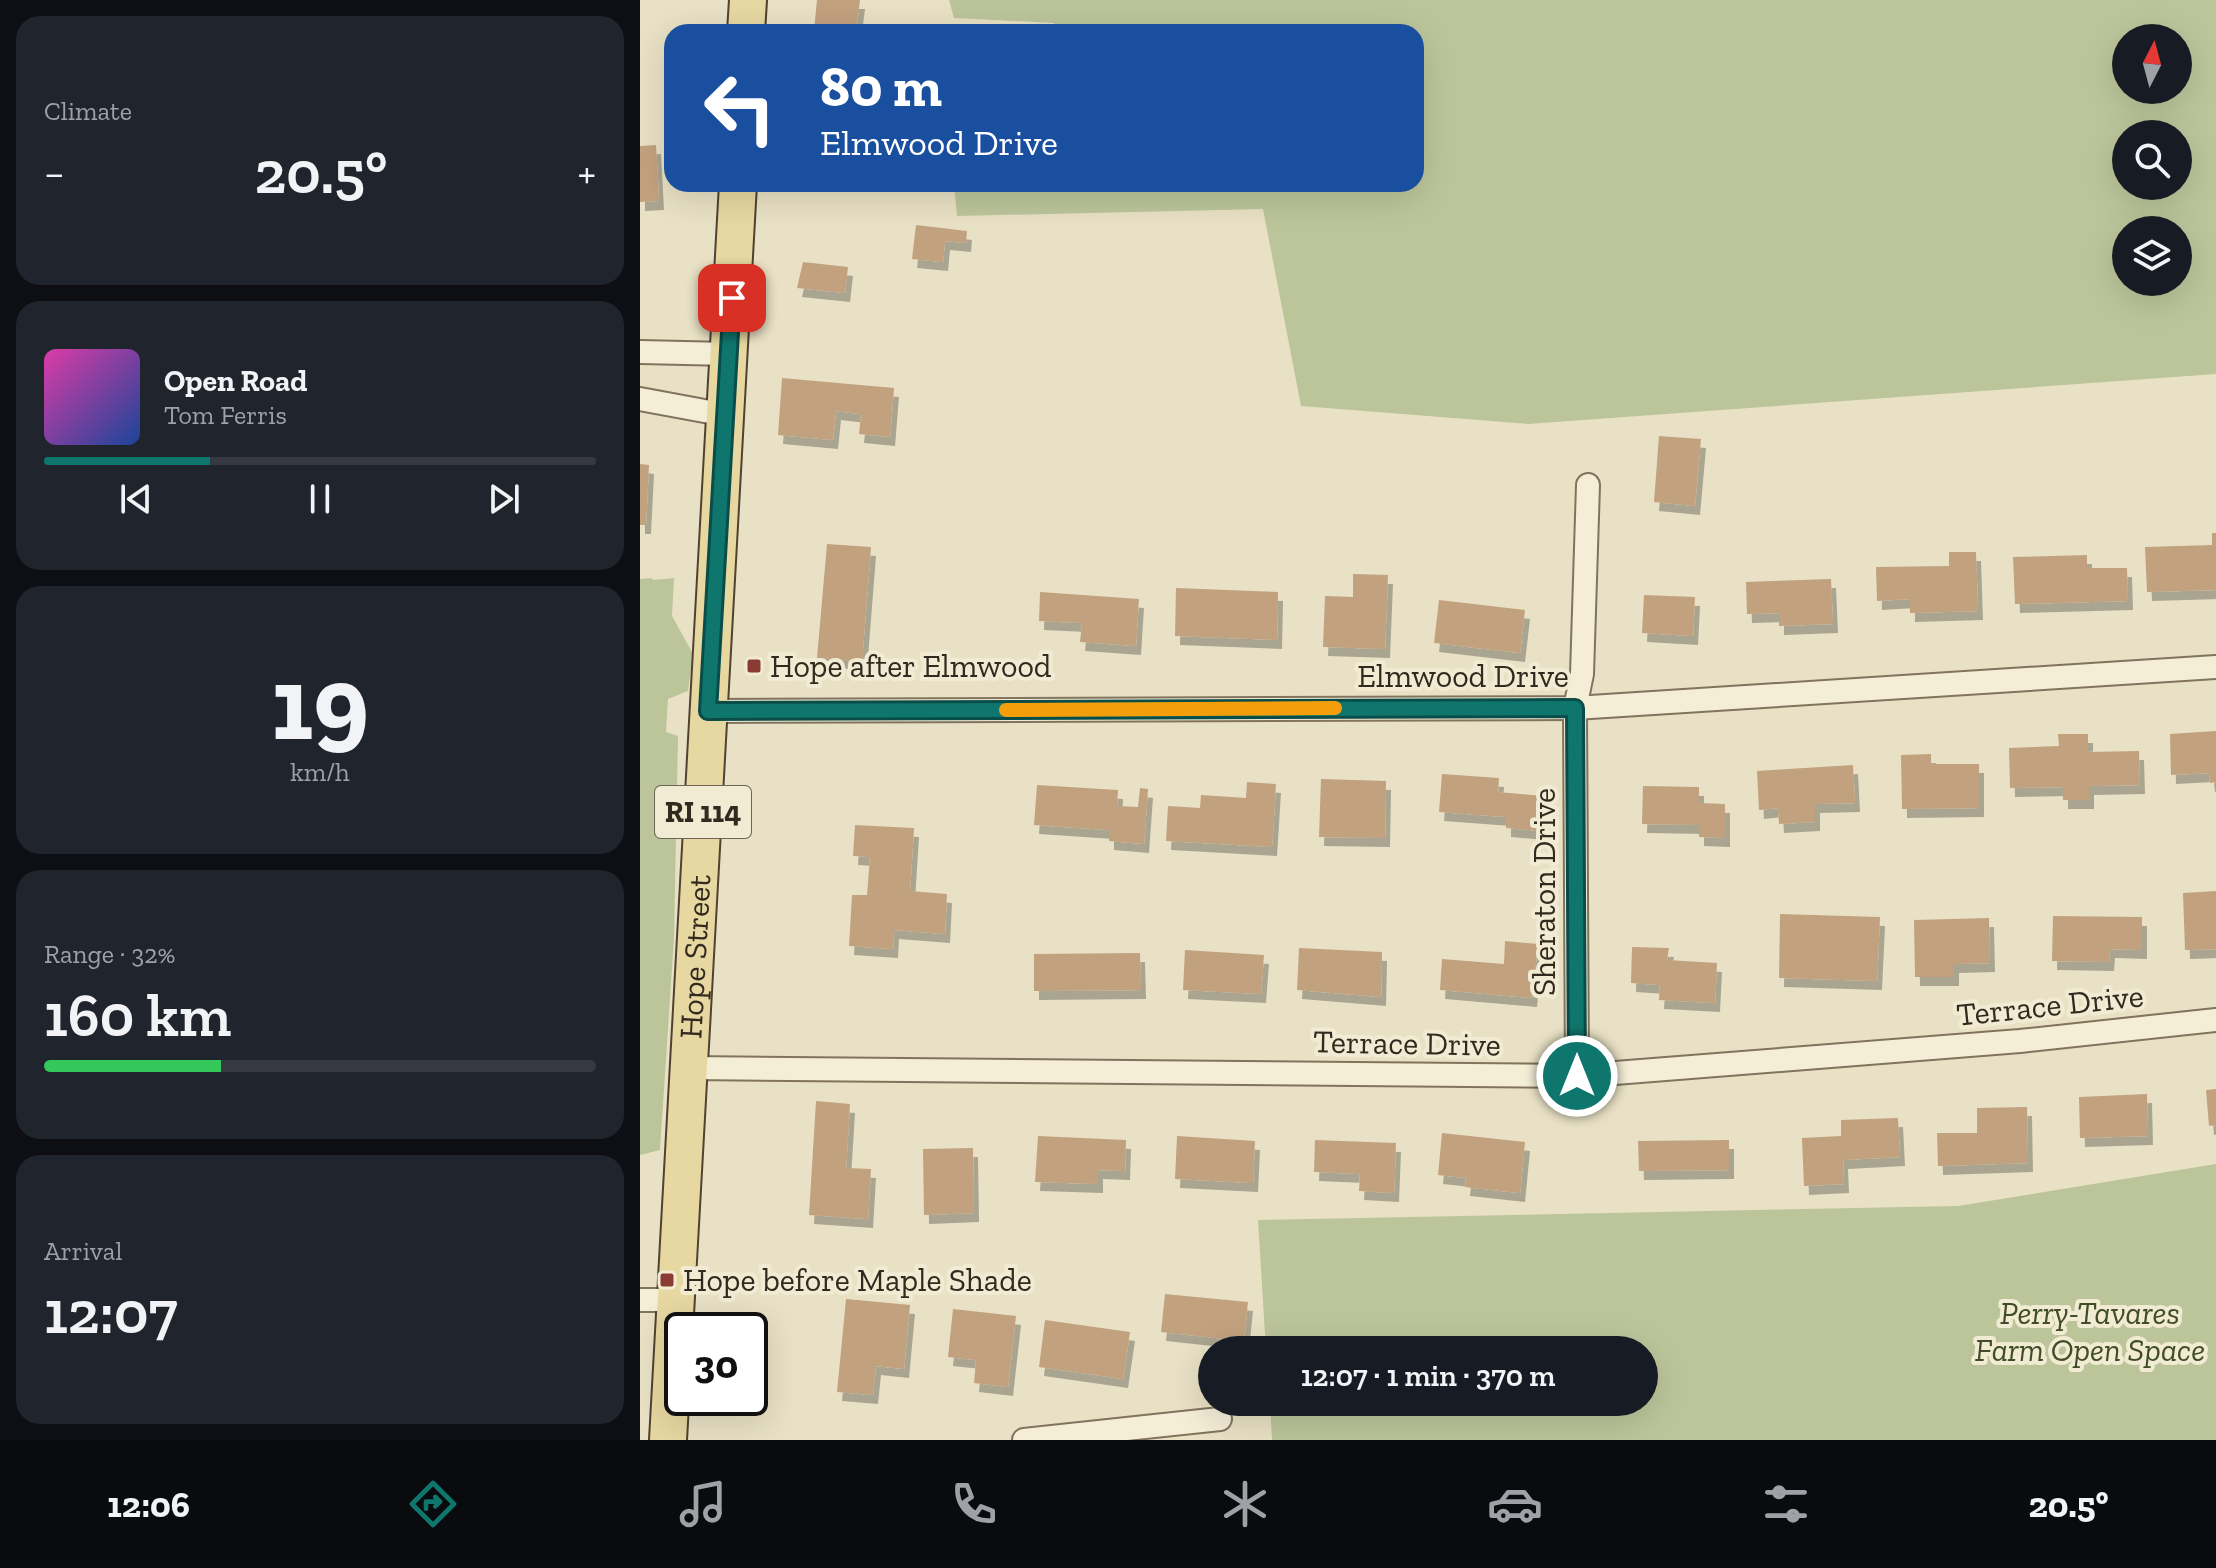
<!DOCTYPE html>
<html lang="en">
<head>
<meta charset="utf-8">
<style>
	:root { --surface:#171b24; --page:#20242c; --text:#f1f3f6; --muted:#9ea1a6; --line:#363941; --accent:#0f766e }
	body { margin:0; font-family:"Zilla Slab",serif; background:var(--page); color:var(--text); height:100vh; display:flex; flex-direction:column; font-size:30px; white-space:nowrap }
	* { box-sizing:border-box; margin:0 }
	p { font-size:26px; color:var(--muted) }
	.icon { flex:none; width:44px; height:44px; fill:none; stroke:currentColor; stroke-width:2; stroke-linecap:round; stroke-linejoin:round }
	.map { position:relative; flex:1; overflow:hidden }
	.side { display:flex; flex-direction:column; gap:16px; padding:16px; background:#0d0f14; width:640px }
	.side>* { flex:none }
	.top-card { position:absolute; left:24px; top:24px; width:760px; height:168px; border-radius:24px; box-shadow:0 8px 32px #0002; background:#1a4fa0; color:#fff; overflow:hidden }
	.needle { width:52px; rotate:6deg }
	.controls { position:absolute; left:1472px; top:24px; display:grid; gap:16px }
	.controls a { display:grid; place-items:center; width:80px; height:80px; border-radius:50%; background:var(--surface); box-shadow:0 8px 32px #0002; font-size:40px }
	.speed { position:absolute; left:24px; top:1312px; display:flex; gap:16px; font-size:40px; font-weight:700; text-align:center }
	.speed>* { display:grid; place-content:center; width:104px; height:104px; border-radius:50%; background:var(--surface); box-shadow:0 8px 32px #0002; line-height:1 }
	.speed .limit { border:4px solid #111; border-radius:12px; background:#fff; color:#111 }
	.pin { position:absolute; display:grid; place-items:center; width:68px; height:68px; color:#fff; margin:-34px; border-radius:16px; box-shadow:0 4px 12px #0006 }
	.me { position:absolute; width:88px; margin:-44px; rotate:0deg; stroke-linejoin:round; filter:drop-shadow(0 0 6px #0008) }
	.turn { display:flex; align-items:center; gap:28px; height:168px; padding:0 24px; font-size:36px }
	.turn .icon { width:104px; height:104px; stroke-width:2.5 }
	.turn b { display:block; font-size:56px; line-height:68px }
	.big { font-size:60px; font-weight:600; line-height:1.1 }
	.side .widget { flex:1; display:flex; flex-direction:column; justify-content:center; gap:12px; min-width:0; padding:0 28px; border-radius:24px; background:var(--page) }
	.side .dial { align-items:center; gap:0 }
	.dial b { font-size:104px; line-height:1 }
	.song { display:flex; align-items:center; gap:24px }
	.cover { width:96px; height:96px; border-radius:12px; background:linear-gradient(135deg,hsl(320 70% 55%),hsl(220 70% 35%)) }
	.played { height:8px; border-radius:4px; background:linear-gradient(90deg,var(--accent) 30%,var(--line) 30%) }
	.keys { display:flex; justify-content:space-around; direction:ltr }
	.heat { display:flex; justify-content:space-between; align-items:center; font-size:44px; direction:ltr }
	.charge { height:12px; border-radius:6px; background:linear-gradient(90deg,#34c759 32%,var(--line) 0) }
	.trip { position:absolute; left:558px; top:1336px; width:460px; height:80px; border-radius:40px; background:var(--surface); box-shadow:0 8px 32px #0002; font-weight:600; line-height:80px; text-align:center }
	.tabs { display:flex; height:128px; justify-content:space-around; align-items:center; background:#090b0e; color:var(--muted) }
	.tabs .icon { width:56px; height:56px }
	.tabs .active { color:var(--accent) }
	.tabs b { font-size:36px; color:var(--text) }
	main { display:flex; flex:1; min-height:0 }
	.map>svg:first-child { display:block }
	.green { fill:#bcc59a; fill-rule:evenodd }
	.building { fill:#c2a17f; filter:url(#shadow) }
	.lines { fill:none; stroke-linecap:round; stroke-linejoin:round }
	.minor-casing { stroke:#81735d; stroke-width:26 }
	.primary-casing { stroke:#4f4231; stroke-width:40 }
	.minor { stroke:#f4eed7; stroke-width:22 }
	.primary { stroke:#e7d7a1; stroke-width:36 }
	.route-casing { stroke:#0a4d48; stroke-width:20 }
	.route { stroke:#0f766e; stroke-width:14 }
	.slow { stroke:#f59e0b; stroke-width:14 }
	.poi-dot { fill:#893b34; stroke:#f1ebd3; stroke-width:3 }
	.labels { text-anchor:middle; stroke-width:8; stroke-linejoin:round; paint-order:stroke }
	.shield { fill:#f1ebd3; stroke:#6c6455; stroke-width:2 }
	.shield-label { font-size:30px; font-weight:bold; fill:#332a1f }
	.poi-label { font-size:32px; fill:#332a1f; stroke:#f1ebd3; text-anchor:start }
	.street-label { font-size:32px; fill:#332a1f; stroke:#f1ebd3 }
	.park-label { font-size:32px; font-style:italic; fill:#404d28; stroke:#f1ebd3 }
</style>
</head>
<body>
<main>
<section class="side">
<div class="widget"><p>Climate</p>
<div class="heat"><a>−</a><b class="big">20.5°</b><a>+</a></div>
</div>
<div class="widget">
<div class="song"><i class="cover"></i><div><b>Open Road</b><p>Tom Ferris</p></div></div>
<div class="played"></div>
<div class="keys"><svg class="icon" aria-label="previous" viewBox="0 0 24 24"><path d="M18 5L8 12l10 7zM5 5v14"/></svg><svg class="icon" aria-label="pause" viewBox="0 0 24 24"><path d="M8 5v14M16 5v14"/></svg><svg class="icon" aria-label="next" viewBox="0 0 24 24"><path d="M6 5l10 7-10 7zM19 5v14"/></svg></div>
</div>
<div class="widget dial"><b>19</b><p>km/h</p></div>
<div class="widget"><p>Range · 32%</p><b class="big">160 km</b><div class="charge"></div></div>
<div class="widget"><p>Arrival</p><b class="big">12:07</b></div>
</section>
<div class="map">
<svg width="1576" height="1440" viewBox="0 0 1576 1440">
	<defs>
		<filter id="shadow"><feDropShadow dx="5" dy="9" stdDeviation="0" flood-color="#0004"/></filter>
	</defs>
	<rect width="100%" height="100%" fill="#e8e1c5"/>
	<g class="green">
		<path d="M309,0H1576V374L888,424L661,406L623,209L317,216L314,184H776V32H416L414,23L314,18ZM1486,38H1538V90H1486ZM1486,134H1538V186H1486ZM1486,230H1538V282H1486Z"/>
		<path d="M12,578L13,580L34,578L32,616L53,654L48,691L28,699L26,732L38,736L34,938L20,1150L0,1155V579Z"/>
		<path d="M1576,1164V1440H632L630,1402H1004V1350H626L618,1220L1318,1206Z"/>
	</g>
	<g class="building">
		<path d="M177,0H220L216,32L174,30Z"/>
		<path d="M16,145L19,201L0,202V146Z"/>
		<path d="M276,225L327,231L326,243L305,241L303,262L272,259Z"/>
		<path d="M163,262L208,267L205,293L157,288Z"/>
		<path d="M142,378L254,388L250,437L219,434L221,414L196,411L193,440L138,435Z"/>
		<path d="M1019,436L1061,439L1055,506L1014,502Z"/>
		<path d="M0,464L9,465L6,525H0Z"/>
		<path d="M1572,533H1576V590L1507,592L1505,547L1572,545Z"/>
		<path d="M187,544L231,547L222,661L177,658Z"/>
		<path d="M1309,552H1336L1338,611L1270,613V599L1237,601L1236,567L1309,566Z"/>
		<path d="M1447,555V568H1487L1488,601L1375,604L1373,557Z"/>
		<path d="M713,574L748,575L745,649L683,647L685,596L713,597Z"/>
		<path d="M1191,579L1193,624L1139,626V613L1107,614L1106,582Z"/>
		<path d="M536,588L638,592L637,640L535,636Z"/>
		<path d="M400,592L499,599L496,646L440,642L442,623L399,621Z"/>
		<path d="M1004,595L1055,597L1053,636L1002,633Z"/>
		<path d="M799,600L885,610L880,653L794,643Z"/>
		<path d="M1576,731V782L1570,783L1569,773L1531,775L1530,734Z"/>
		<path d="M1418,734H1448V752L1499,751L1500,785L1449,786V800H1423V787L1370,788L1369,748L1419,746Z"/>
		<path d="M1291,754V764H1339V808L1262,809L1261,755Z"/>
		<path d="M1213,765L1215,803L1175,804V822L1139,824L1138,808L1119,810L1117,771Z"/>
		<path d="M802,774L859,778L858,792L903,796L901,831L866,828V817L799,812Z"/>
		<path d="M681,779L746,781L745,838L679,837Z"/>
		<path d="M607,782L636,784L632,847L526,841L528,806L560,808L561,795L606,798Z"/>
		<path d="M397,785L478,790L477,806L498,807L500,788L508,789L504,844L469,841V830L394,825Z"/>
		<path d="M1003,786L1059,787V803L1085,804V838L1059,837V825L1002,824Z"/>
		<path d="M215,825L274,828L270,891L307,894L305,934L254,930L253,949L209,946L212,895H227L230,857L213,856Z"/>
		<path d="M1576,891V949L1545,950L1543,893Z"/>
		<path d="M1140,914L1240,917L1237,981L1139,978Z"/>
		<path d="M1413,916L1502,917V950L1470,949L1469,962L1412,961Z"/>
		<path d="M1349,918L1350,963L1314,964V977H1275L1274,920Z"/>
		<path d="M865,941L898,944L892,998L800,990L802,959L864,964Z"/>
		<path d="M992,947L1029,948L1027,960L1077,963L1075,1003L1019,1000L1020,985L991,983Z"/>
		<path d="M659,948L742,952L741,997L657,990Z"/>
		<path d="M545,950L624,955L621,994L543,990Z"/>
		<path d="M500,953L501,990L394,991V954Z"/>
		<path d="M1576,1089V1125L1569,1126L1566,1090Z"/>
		<path d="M1507,1094L1508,1136L1440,1138L1439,1097Z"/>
		<path d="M176,1101L210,1104L206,1168L231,1169L228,1219L169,1215Z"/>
		<path d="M1387,1107L1388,1163L1298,1166L1297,1133H1337V1108Z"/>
		<path d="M1258,1118L1260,1157L1203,1160L1204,1184L1164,1186L1162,1138L1201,1136V1120Z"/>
		<path d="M802,1133L885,1142L880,1193L825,1187L826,1178L798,1175Z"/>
		<path d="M398,1136L486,1140L485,1171L458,1170V1184L395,1182Z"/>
		<path d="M537,1136L615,1141L613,1183L535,1179Z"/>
		<path d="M675,1140L756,1143L754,1193L719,1191L720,1174L674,1172Z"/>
		<path d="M1089,1140V1170L999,1171L998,1141Z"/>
		<path d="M333,1148L334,1213L284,1215L283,1149Z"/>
		<path d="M525,1294L608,1302L604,1341L521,1332Z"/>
		<path d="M206,1299L270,1305L264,1369L236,1366L233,1395L197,1392Z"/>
		<path d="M313,1309L376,1316L368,1387L334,1383L336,1360L308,1357Z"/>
		<path d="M405,1320L490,1332L483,1379L399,1367Z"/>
	</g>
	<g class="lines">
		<g class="minor-casing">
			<g id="minor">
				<path d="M0,352L89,354"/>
				<path d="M0,399L86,415"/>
				<path d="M68,711L935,708L1576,667"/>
				<path d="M50,1068L937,1076L1380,1041L1576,1020"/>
				<path d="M937,1076L935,708L942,674L948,485"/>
				<path d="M0,1300H36"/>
				<path d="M384,1440L580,1419"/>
			</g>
		</g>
		<g class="primary-casing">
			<g id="primary">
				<path d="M106,32L108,0"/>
				<path id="s1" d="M28,1440L98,184"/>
			</g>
		</g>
		<use href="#minor" class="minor"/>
		<use href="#primary" class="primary"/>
	</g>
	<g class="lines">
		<g class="route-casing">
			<path id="route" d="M92,298L68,711L935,708L937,1076"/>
		</g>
		<use href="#route" class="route"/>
		<path class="slow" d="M366,710L695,708"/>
	</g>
	<g class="poi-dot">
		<rect x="106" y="658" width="16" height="16" rx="4"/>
		<rect x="19" y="1272" width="16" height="16" rx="4"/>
	</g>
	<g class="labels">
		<rect class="shield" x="15" y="786" width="96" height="52" rx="6"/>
		<g class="shield-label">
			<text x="63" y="822">RI 114</text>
		</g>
		<g class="poi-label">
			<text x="130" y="677">Hope after Elmwood</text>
			<text x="43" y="1291">Hope before Maple Shade</text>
		</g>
		<g class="street-label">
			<text x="823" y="687">Elmwood Drive</text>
			<text transform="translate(904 892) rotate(-90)" y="11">Sheraton Drive</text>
			<text dy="11" stroke="none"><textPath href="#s1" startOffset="484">Hope Street</textPath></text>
			<text transform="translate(1410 1005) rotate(-6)" y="11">Terrace Drive</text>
			<text transform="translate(767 1043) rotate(1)" y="11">Terrace Drive</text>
		</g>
		<g class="park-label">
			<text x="1450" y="1324">Perry-Tavares<tspan x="1450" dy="37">Farm Open Space</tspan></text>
		</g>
	</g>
</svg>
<div class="controls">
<a><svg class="needle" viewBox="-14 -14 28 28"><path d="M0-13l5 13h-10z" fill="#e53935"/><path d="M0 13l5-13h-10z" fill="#9ea1a6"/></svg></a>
<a><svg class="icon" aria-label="search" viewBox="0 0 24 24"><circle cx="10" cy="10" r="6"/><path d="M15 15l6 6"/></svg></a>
<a><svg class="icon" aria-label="layers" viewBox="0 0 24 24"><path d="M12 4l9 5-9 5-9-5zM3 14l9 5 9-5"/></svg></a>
</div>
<div class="speed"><div class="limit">30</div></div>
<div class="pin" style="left:92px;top:298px;background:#d93025"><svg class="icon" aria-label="arrive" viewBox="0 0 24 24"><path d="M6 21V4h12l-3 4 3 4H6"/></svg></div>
<svg class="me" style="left:937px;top:1076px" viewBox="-20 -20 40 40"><circle r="17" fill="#0f766e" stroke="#fff" stroke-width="3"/><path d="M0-11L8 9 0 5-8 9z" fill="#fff"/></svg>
<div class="trip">12:07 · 1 min · 370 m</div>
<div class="top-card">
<div class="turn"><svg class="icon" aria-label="left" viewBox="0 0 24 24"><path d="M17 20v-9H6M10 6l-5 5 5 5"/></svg><div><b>80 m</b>Elmwood Drive</div></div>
</div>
</div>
</main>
<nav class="tabs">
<b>12:06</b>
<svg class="icon active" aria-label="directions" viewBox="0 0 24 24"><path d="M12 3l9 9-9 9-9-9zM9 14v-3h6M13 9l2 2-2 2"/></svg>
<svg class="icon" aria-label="music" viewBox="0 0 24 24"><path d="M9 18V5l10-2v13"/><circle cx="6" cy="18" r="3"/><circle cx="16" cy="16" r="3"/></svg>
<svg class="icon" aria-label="phone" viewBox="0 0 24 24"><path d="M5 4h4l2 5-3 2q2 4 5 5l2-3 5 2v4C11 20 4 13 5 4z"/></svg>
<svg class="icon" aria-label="climate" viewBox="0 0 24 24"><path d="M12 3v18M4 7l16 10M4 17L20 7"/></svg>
<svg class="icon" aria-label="car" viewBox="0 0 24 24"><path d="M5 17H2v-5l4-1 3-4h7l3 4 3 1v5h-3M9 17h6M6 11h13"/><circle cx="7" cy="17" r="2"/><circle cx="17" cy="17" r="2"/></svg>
<svg class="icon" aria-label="filters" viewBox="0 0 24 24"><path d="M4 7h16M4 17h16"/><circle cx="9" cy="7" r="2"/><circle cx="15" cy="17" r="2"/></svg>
<b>20.5°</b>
</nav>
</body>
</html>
